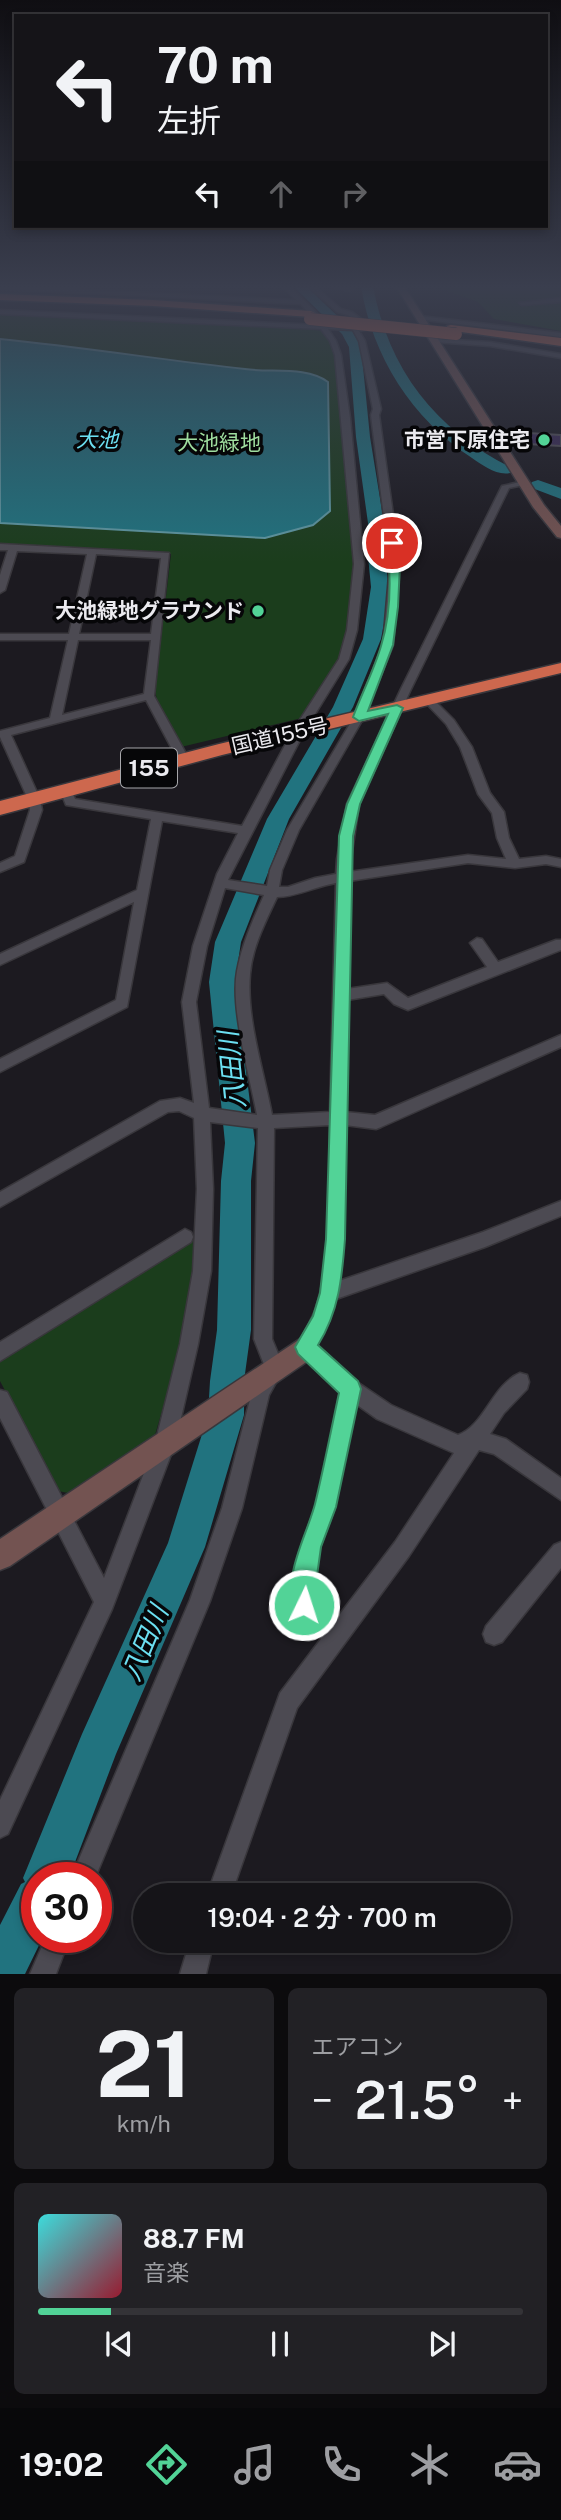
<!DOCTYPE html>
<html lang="ja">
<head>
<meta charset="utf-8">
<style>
	:root { --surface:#151418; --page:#222125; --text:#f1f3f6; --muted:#9d9ea2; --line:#343337; --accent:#52d397 }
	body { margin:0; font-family:"Public Sans","Noto Sans JP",sans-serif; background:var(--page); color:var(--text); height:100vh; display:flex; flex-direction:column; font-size:26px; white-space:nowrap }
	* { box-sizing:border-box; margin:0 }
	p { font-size:23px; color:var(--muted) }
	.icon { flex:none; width:38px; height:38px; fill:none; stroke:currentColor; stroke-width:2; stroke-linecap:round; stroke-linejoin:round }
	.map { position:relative; height:1974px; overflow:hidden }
	.details { display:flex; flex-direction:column; gap:14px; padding:14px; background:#0c0b0d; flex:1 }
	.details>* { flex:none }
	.banner { position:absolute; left:14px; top:14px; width:534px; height:214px; border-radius:0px; box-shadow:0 4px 10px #0003,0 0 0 2px var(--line); background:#151418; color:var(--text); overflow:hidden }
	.speed { position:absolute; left:21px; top:1862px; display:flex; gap:14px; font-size:35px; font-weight:700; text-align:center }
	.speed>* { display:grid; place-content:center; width:91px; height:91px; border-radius:50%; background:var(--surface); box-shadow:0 4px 10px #0003,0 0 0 2px var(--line); line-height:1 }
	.speed .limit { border:10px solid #d22; background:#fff; color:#111 }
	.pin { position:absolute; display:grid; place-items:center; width:60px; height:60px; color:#fff; margin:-30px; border:4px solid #fff; border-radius:50%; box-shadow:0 2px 7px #0007 }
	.me { position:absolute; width:77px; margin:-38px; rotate:4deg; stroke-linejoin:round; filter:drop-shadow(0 0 5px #0008) }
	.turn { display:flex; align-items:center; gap:24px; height:147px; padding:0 28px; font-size:32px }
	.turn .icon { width:91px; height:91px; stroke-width:2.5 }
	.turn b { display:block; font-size:49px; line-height:60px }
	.lanes { display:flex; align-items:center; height:66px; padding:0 28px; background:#0003; justify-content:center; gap:35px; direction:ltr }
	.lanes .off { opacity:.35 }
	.big { font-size:52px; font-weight:600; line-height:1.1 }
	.details .card { flex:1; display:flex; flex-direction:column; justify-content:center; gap:10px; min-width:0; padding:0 24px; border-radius:10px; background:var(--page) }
	.details .dial { align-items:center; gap:0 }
	.dial b { font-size:91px; line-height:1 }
	.song { display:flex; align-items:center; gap:21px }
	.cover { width:84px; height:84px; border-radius:10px; background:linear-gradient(135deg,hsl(180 70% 55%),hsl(350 70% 35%)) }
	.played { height:7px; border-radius:4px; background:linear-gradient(90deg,var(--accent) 15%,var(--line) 15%) }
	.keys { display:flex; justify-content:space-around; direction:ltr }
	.heat { display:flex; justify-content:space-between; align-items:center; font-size:38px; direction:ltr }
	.details .tiles { flex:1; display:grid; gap:14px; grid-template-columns:1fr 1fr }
	.card:last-child { grid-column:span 2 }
	.trip { position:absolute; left:133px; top:1883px; width:378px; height:70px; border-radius:35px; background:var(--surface); box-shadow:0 4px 10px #0003,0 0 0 2px var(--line); font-weight:600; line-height:70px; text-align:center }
	.dock { display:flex; height:112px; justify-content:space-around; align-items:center; background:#08080a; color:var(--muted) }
	.dock .icon { width:49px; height:49px }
	.dock .on { color:var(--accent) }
	.dock b { font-size:32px; color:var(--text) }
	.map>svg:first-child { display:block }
	.green { fill:#1b3d1c }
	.water { fill:#21737f; stroke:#5e97a1; stroke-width:2 }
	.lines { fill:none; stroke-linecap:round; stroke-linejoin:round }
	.river { fill:#21737f; fill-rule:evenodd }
	.building { fill:#3b2a56; stroke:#545159; stroke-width:2 }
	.street-casing { stroke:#39373c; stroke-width:3 }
	.secondary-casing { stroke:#39373c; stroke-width:3 }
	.highway-casing { stroke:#39373c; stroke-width:3 }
	.street { fill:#4c4a52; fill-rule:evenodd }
	.secondary { fill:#735351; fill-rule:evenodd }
	.highway { fill:#cd684e; fill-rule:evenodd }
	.highway-bridge-casing { stroke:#39373c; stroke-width:13; stroke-linecap:butt }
	.highway-bridge { stroke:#cd684e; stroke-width:12 }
	.route { fill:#52d397; stroke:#358962; stroke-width:2 }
	.poi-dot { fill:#52d397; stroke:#060608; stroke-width:2.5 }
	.labels { text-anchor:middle; stroke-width:7; stroke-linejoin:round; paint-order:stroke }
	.far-water-label { font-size:21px; font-style:italic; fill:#6ce0f2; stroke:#060608 }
	.far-poi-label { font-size:21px; font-weight:bold; fill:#ebeaef; stroke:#060608; text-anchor:end }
	.far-park-label { font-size:21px; fill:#9fde9f; stroke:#060608 }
	.far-street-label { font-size:21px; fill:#ebeaef; stroke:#060608 }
	.shield { fill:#060608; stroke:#a6a6aa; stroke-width:2 }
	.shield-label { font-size:23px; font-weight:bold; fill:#ebeaef }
	.water-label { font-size:26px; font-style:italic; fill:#6ce0f2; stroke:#060608 }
</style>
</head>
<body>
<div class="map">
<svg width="561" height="1974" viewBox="0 0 561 1974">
	<rect width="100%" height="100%" fill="#1c1a20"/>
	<g class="green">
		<path d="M435,286H561V331L494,319L478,302Z"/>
		<path d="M0,313L287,327L324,331L331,341L336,355L355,562L349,629L341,659L306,717L181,747L158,706L155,690L171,554L0,545Z"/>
		<path d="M198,1232L197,1261L178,1357L155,1435L68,1493L58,1491L0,1381V1355Z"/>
	</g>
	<path class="water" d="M0,339C82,347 163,360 245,369C271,373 306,366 328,382L330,511L313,525L265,538L0,523Z"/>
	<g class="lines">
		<g class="river">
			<path d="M293,286H306L351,329L361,347L370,437L384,523L383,546L389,587L385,618L381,639L353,707L289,819L241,942L235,982L255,1143L251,1181V1330L244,1381V1415L205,1547L116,1754L69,1878H37V1937H43L25,1974H0V1925L21,1884L25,1882L23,1878L82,1734L168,1543L208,1415L210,1381L217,1330L221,1181L225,1143L209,982L215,942L267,819L333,707L363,639L371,587L367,546L368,523L356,437L349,347L342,334Z"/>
			<path d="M361,286H373C388,369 436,430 510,467L513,470L510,473C497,476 482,465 472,458C412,419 372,356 361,286Z"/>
			<path d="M538,480L561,488V499L532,488L530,485L532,482Z"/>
		</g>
	</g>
	<path class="building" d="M528,433L561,435V446L528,444Z"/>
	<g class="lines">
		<g class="street-casing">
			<g id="street">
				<path d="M0,286L296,300L282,286H289L314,310L325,325L364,327L348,315L337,312L308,286H315L341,309L352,312L373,328L359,331L365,341L381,409L379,415L400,564L393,645L364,717L299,830L282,870L279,887H288L315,878L336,874L337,859L347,804L401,689L502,486L524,481L528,484L509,488L411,689L359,804L349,872L468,855L506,859L497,838L492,813L478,794L460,747L446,724L423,700L428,697L432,698L454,720L472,747L490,793L504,812L509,838L519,859L546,856L561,859V867L546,864L515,868L468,863L349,881L347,989L387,983L408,998L487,967L470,943L477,938L482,939L498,962L556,940H561V950L408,1010L394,1004L384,994L347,1000L345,1112L375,1115L561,1035V1047L381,1127L376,1129L345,1125L343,1239L339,1281L483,1232L561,1201V1216L485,1247L336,1299L329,1321L317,1345L357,1382L391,1405L458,1435C485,1425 492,1385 520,1373L527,1375L529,1382L527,1389L504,1413L490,1434L506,1439L561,1478V1500L494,1454L479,1450L409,1556L297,1708L231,1895H207L280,1693L321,1639C313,1630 297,1618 294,1606C286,1576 306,1536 315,1508C326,1470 332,1430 340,1392L300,1353L297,1347C303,1334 311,1322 316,1308C334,1251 328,1184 330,1125L274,1128L272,1339L284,1368L269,1395L242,1508L210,1601L95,1878H71L190,1600L222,1508L252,1392L265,1367L254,1339L258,1128L210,1122L213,1189L211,1271L198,1344L175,1444L112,1609L8,1834L0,1838V1800L94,1602L0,1418V1390L7,1392L104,1578L155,1444L180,1344L193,1271L197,1189L194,1118L179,1111L168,1112L0,1207V1192L160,1101L180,1098L194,1103L182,1002L193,946L217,874L238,833L162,821L127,1007L0,1072V1059L116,1000L134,902L0,965V954L137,890L151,819L66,805L60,790L62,787H70L75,799L242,826L292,732L339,659L347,630L354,564L335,355L330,341L321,329L0,314V310L318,325L301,304L0,289ZM328,329L353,330L359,341L373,409L371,415L390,564L383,645L354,717L287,830L270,870L267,886L228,880L304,732L349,659L357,630L364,564L350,418L341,355L336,341ZM336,883L330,1112L272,1115C264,1072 246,1018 250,974C252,947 266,921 277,897C297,897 316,886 336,883ZM225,888L264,895C253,920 242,944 237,971C230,1008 250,1077 257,1115L209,1108L196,1002L207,946ZM356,1404L377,1419L454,1453L395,1542L334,1622L314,1601L313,1589L320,1547L335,1507Z"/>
				<path d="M329,286H352V289L349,291Z"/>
				<path d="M561,298V302L522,305L519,303Z"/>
				<path d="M420,316L561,333V337L418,319Z"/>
				<path d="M436,339L490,342L561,354V358L490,346L434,342Z"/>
				<path d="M0,544L169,553L154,696L189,759L187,762H179L146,700L11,735L40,799L42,810L24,862L0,872V863L15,856L30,810L28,799L0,737V731L50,718L68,640H0V634H69L87,554L17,551L5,590L0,593V575L8,550H0ZM96,554L161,558L151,634H79ZM78,640H151L144,694L62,715Z"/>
				<path d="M185,1229L191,1232L193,1237L191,1242L0,1361V1342Z"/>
				<path d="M561,1542V1568L502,1642L494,1645L486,1642L483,1634L486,1626L554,1545Z"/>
				<path d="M46,1937H70L56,1974H30Z"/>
				<path d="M190,1941H214L206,1974H180Z"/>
			</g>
		</g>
		<g class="secondary-casing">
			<g id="secondary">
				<path d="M396,286H404L544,505L561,526V538L557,537L533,507Z"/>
				<path d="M306,1335L315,1338L318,1347L315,1356L10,1566L0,1570V1539Z"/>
			</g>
		</g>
		<g class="highway-casing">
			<g id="highway">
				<path d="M0,294L153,300L311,311L317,314L311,317L153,306L0,300Z"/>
				<path d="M451,325L561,338V346L447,330V326Z"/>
				<path d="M561,663V673L222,755L0,815V801L219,744Z"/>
			</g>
		</g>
		<use href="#street" class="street"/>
		<use href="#secondary" class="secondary"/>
		<use href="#highway" class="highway"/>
		<g class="highway-bridge-casing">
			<path id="highway-bridge" d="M310,319L456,334"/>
		</g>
		<use href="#highway-bridge" class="highway-bridge"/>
	</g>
	<linearGradient id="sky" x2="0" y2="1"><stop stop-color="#0f0e12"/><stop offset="0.51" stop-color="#3a3e4e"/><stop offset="1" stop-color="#3a3e4e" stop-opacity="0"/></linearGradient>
	<rect width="561" height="563" fill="url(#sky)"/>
	<path class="route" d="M392,540L397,543L400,564L398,607L393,645L368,711L397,705L403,708L360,804L353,836L345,1239C342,1278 339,1311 318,1345L358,1381L361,1389L336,1507L321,1547L315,1590L316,1605L313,1613L304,1617L296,1613C281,1577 306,1538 315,1504C324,1467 331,1430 339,1393L298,1354L295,1347L313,1316L320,1293L326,1239L339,836L347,804L388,714L359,721L353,717C362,693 374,670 381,646C391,614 391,575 387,543Z"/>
	<g class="poi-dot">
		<circle cx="544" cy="440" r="7"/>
		<circle cx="258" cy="611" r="7"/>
	</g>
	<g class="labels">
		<g class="far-water-label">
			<text x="97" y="447">大池</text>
		</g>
		<g class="far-poi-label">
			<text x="530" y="447">市営下原住宅</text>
			<text x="244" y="618">大池緑地グラウンド</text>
		</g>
		<g class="far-park-label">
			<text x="219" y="450">大池緑地</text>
		</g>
		<g class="far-street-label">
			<text transform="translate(280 736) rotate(-13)" y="7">国道155号</text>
		</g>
		<rect class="shield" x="121" y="748.5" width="56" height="39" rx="5"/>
		<g class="shield-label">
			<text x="149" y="776">155</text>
		</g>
		<g class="water-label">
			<text transform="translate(232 1070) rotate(-96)" y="9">八田川</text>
			<text transform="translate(145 1643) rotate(-67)" y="9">八田川</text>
		</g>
	</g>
</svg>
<div class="speed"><div class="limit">30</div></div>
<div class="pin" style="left:392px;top:543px;background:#d93025"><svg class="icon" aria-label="arrive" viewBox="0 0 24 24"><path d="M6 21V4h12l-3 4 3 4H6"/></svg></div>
<svg class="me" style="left:304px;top:1605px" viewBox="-20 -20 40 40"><circle r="17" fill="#52d397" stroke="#fff" stroke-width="3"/><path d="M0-11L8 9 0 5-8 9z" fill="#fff"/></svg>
<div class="trip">19:04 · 2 分 · 700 m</div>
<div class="banner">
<div class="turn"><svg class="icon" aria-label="left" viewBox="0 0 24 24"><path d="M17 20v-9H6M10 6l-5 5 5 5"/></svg><div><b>70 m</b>左折</div></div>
<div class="lanes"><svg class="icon" aria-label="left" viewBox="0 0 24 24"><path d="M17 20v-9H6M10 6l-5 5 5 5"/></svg><svg class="icon off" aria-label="ahead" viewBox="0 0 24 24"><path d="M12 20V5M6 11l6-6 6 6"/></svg><svg class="icon off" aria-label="right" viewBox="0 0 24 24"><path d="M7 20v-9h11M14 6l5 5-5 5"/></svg></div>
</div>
</div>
<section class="details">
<div class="tiles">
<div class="card dial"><b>21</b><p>km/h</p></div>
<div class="card"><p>エアコン</p>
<div class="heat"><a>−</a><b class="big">21.5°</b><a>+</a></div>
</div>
<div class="card">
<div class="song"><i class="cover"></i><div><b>88.7 FM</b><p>音楽</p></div></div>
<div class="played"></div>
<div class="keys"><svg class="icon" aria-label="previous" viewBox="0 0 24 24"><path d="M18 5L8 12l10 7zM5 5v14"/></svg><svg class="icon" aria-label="pause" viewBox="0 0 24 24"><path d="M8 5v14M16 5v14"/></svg><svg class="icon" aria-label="next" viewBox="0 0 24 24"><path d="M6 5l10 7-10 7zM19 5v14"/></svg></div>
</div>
</div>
</section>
<nav class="dock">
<b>19:02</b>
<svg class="icon on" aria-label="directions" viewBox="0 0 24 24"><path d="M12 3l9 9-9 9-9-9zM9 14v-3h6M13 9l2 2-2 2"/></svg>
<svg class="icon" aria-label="music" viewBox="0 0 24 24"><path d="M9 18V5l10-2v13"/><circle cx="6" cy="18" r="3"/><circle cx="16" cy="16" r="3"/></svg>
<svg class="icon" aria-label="phone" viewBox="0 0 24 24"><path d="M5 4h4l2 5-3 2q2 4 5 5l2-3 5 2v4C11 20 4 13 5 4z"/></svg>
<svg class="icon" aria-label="climate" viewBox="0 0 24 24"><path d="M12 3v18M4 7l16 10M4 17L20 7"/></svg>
<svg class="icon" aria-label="car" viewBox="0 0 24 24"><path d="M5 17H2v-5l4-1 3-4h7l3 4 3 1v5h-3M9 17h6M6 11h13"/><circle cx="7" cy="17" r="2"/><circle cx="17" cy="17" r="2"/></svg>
</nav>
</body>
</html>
